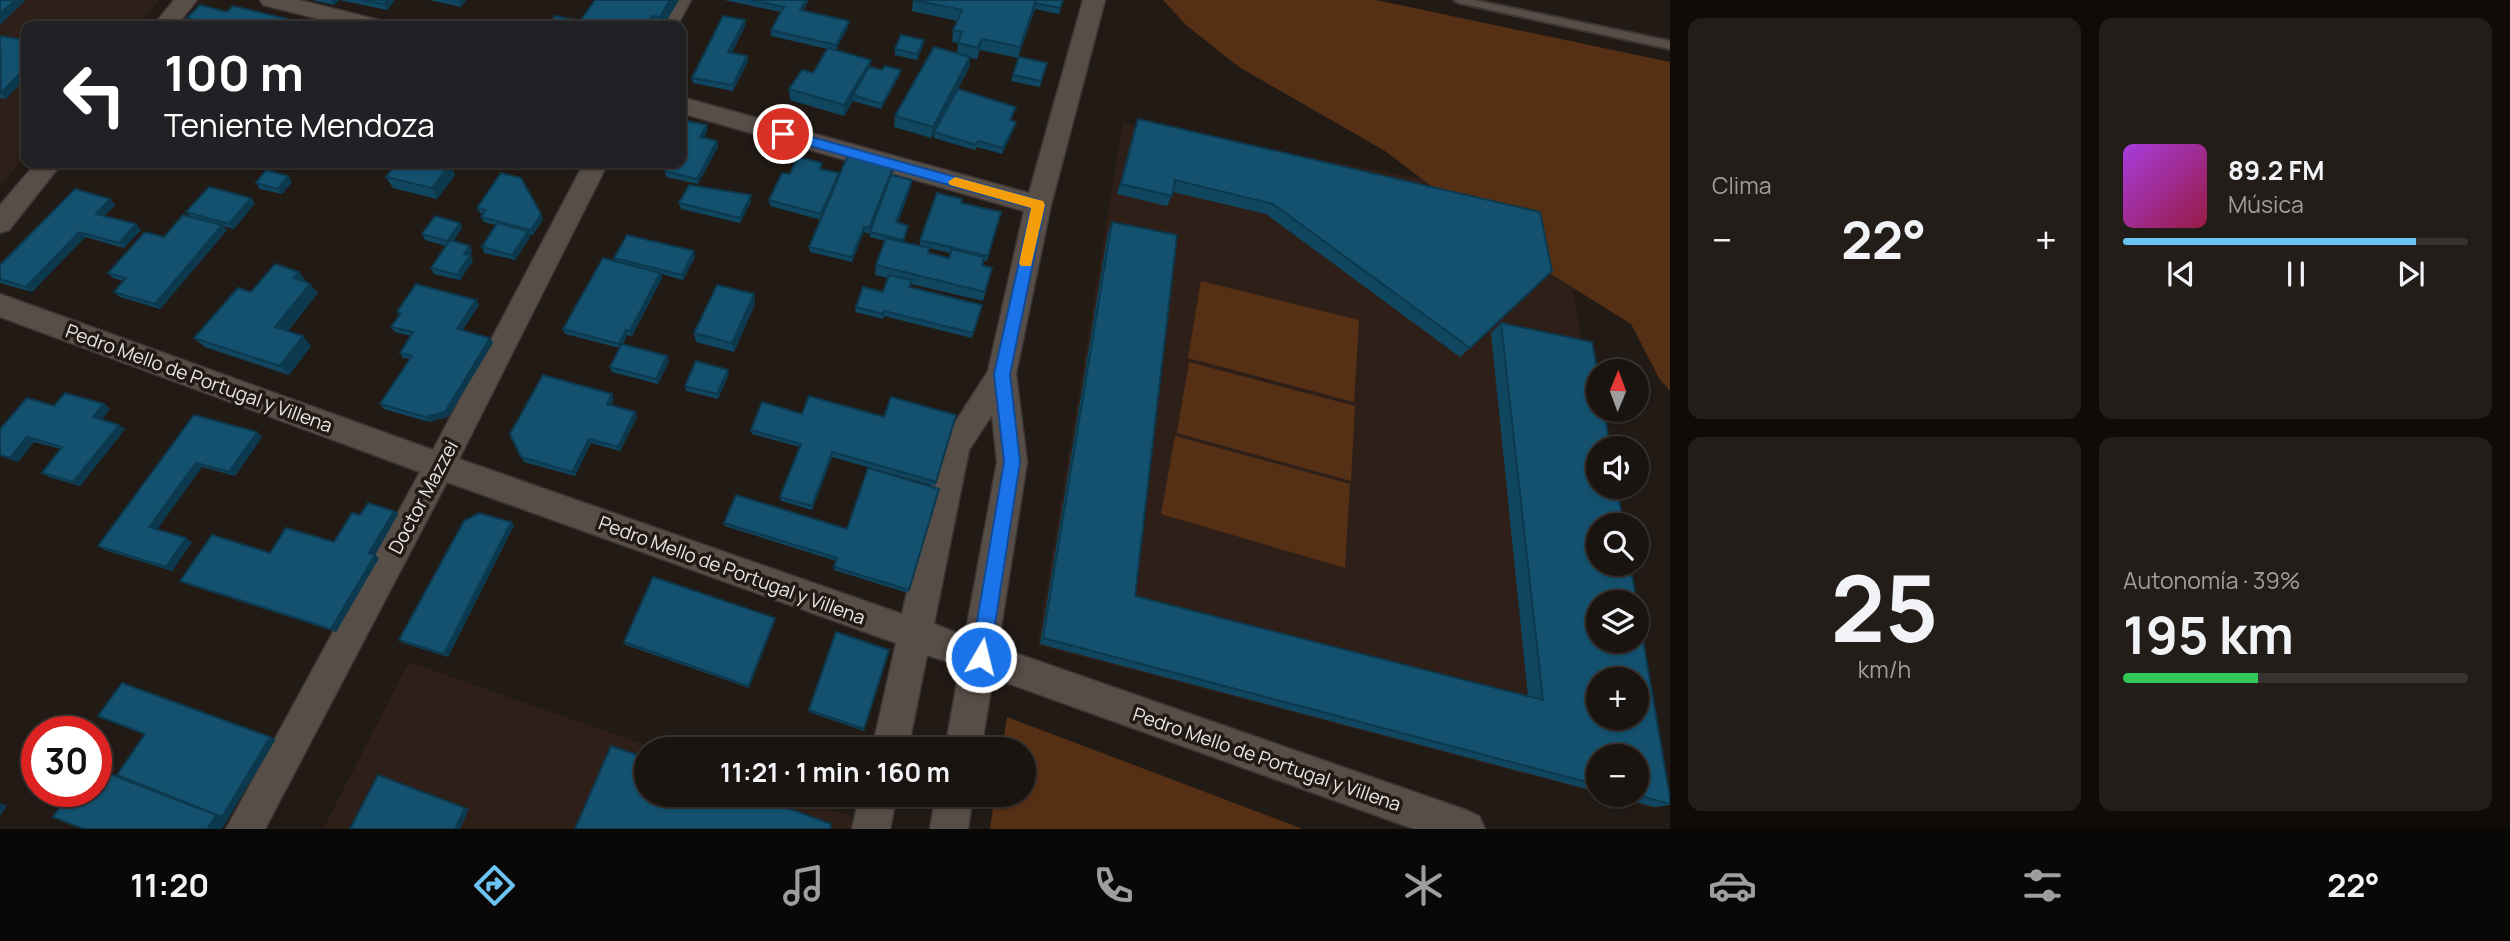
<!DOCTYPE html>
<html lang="es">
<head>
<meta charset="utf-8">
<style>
	:root { --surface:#1a1410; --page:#231d19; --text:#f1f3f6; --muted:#9f9e9f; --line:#383330; --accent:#6cc3f2 }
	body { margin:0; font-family:Manrope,sans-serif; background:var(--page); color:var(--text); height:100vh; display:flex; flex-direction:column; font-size:26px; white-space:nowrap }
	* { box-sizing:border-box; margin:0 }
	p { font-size:23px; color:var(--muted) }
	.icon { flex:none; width:38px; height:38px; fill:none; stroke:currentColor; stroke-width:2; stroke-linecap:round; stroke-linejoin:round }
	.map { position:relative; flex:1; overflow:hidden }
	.side { display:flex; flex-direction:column; gap:18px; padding:18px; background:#0e0b09; width:840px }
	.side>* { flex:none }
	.hud { position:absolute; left:21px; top:21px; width:665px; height:147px; border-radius:14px; box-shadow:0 2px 5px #0004,0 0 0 2px var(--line); background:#202124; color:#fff; overflow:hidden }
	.needle { width:46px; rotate:1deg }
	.controls { position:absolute; left:1586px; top:359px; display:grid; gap:14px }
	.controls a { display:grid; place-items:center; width:63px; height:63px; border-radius:50%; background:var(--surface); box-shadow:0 2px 5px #0004,0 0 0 2px var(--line); font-size:35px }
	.speed { position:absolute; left:21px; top:716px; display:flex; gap:14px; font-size:35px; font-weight:700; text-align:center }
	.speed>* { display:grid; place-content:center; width:91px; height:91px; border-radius:50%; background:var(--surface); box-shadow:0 2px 5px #0004,0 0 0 2px var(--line); line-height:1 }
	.speed .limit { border:10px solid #d22; background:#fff; color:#111 }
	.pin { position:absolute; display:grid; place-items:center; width:60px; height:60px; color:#fff; margin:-30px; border:4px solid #fff; border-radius:50%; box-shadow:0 2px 7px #0007 }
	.me { position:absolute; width:77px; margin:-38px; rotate:8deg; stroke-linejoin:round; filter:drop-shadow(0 0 5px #0008) }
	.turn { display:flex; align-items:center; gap:24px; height:147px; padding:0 28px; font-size:32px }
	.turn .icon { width:91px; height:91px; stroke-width:2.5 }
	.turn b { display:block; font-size:49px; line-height:60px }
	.big { font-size:52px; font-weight:700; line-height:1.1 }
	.side .card { flex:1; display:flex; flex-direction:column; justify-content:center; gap:10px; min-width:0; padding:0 24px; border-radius:14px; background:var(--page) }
	.side .dial { align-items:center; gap:0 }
	.dial b { font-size:91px; line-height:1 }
	.song { display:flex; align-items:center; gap:21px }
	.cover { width:84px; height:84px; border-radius:10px; background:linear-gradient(135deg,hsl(280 70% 55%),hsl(340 70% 35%)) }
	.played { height:7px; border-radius:4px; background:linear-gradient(90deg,var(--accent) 85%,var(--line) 85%) }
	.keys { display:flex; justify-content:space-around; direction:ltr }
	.heat { display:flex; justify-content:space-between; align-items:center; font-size:38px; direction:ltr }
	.charge { height:10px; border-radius:5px; background:linear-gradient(90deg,#34c759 39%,var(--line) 0) }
	.side .tiles { flex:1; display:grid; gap:18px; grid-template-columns:repeat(2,1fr) }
	.trip { position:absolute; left:634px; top:737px; width:402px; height:70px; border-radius:35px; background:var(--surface); box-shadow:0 2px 5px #0004,0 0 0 2px var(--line); font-weight:700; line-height:70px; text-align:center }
	.dock { display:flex; height:112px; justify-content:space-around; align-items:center; background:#0a0806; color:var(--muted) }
	.dock .icon { width:49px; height:49px }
	.dock .current { color:var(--accent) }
	.dock b { font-size:32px; color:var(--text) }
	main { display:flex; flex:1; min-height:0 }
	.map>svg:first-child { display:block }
	.built { fill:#2e2018; fill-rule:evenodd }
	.green { fill:#563015 }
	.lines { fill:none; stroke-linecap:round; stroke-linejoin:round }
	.lane-casing { stroke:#3c3634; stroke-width:4 }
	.street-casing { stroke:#3c3634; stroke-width:3 }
	.lane { fill:#584e48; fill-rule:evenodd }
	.street { fill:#584e48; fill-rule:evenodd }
	.wall { fill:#10465f }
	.shaded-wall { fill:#0d394e }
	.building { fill:#13516f; stroke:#0d394e; stroke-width:2; fill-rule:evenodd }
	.route { fill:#1a73e8; stroke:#114b97; stroke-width:2 }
	.slow { fill:#f59e0b }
	.labels { text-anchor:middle; stroke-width:7; stroke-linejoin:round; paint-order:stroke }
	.street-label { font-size:19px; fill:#ebe5e1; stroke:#221a15 }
</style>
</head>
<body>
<main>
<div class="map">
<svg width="1670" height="829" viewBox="0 0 1670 829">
	<rect width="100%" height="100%" fill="#221a15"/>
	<g class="built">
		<path d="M0,0H159L137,26H26V155L0,186Z"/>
		<path d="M1123,123L1559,204L1600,448L1598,640L1632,641L1660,810L1602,795L1636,794V756H1598V793L1037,645ZM1598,679H1636V718H1598Z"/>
		<path d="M409,662L657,749H646V794L788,795L858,819L855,829H323Z"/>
	</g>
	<g class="green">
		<path d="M1163,0H1376L1670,62V391L1659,378L1631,324L1530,261L1385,151L1239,67L1186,25Z"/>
		<path d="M1201,281L1359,320L1354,402L1188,358Z"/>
		<path d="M1189,362L1355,406L1351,481L1177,433Z"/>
		<path d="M1175,436L1350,484L1345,568L1161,514Z"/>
		<path d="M1007,717L1303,829H990L995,795L1024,794V749H1002Z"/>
	</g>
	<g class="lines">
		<g class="lane-casing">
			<path id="lane" d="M1454,0H1474L1670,41V49L1459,3Z"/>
		</g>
		<g class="street-casing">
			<g id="street">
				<path d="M174,0H197L176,26H153Z"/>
				<path d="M260,0H299L383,21L386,26H347L263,5Z"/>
				<path d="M669,0H691L677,26H655Z"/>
				<path d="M1083,0H1105L1051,205L1016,374L1027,462L998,647L1466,810L1479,816L1485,829H1414L993,678L981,749H945L960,666L927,655L908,749H872L896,643L447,482L265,829H226L420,472L0,317V294L433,450L584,163H608L459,459L902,614L940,446L988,371L1024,211L681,113V97L1029,193ZM992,415L997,462L965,636L934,624L969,450Z"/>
				<path d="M36,163H62L9,230L0,233V205Z"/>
				<path d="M860,794H897L890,829H852Z"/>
				<path d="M936,794H973L968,829H930Z"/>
			</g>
		</g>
		<use href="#lane" class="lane"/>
		<use href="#street" class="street"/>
	</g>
	<g class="wall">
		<path d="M311,0H395L387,10L339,0L334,5Z"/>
		<path d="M429,0H466L461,7Z"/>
		<path d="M679,0L663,26H548L582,21Z"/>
		<path d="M724,0H809L803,11L849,21L848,27L836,50L870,67L900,75L881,109L853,101L844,116L790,100L789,89L813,73L828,49L771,36V30L781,12Z"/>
		<path d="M913,0H1063L1059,14L1035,9L1018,58L980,50L977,59L970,58L969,68L949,105L1016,107L1011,120L1016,122L1015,127L1002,154L977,147L975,150L934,138V133L931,138L894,127L895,116L957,53L958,43L952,42L953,30L957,21L912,11Z"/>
		<path d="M227,12L296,21L299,26H202L191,24L187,18Z"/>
		<path d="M745,26L732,53L747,56L748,61L733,91L693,83L692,78Z"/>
		<path d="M0,36L6,99L0,98Z"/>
		<path d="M924,40L923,46L917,60L895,55V49Z"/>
		<path d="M1047,63L1040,87L1011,81L1013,75Z"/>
		<path d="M1138,119L1552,271L1460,357L1266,214L1173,192L1167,206L1117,194L1134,130Z"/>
		<path d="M707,131L704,138L717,141L718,147L698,184L666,177L665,171Z"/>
		<path d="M457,163H483L480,168Z"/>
		<path d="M497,163H515L512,167Z"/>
		<path d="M450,164L455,175L437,199L393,188L386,177Z"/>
		<path d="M894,165L892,175L912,180L911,186L898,223L908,226L904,242L929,253L949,258L950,253L920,246V240L962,199V203L1001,212L987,261H984L983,265L992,268L983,301L911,284L910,288L982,305L972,338L884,316L883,319L855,312L856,307L883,292L888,278L875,275L876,265L885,241L870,237V232L878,212L869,234L864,232L852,262L810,252L809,247L821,220L770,206L769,200L790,174L822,168V169L839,178Z"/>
		<path d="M288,176L292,182L282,194L260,189L256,183Z"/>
		<path d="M751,195V201L740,223L681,209L679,203Z"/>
		<path d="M110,199L115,205L104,216L141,230L124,248L85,237L32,292L0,283V265Z"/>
		<path d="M255,203L234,229L223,226L227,230L160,309L120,297L114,292L124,281L113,278L108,273L164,237L190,216L186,212Z"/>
		<path d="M477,208L543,219L533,235L529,234L530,237L515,260L484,253L482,247L496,225L484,222L481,217L483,214L480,213Z"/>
		<path d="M1112,222L1135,596L1528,697L1491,333L1501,323L1670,805L1654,807L1606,794H1636L1598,756V792L1040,644L1108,232Z"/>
		<path d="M460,223L462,228L453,241L472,251L470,255L473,261L460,280L434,274L431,268L446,246L425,240L422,234Z"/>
		<path d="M694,251L695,257L683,280L661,274L662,278L632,336L627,335L623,344L667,356L669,361L658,384L612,372L610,367L620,348L565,334L563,329L615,261L614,258Z"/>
		<path d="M307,282L310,284L318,293L288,331L311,346L289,375L205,347L194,338L251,292Z"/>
		<path d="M754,294L755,304L734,352L696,342L694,333Z"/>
		<path d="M476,300L479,305L462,331L490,338L493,343L448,417L429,422L384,409L380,404L410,359L403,358L400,353L411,336L395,332L391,327L399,315L397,312Z"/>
		<path d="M729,374L718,399L686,391L685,386Z"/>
		<path d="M614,399L610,405L635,412L637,417L620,451L591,443L575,476L524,462L521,457Z"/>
		<path d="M104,404L110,409L101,420L125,429L80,486L49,477L42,473L61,449L34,442L18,462L0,456V429L54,406Z"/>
		<path d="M802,414L884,417L956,415L935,486L832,457L812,510L781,501L780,497L800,447L752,434L751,430Z"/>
		<path d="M194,415L262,437L235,476L202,467L157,529L192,542L172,571L105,550L98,546Z"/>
		<path d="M939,489L908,593L834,570L836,561L725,526L724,523L847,529Z"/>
		<path d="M394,511L398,514L375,555L379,558L336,632L186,584L180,581L270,553L334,542L360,515Z"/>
		<path d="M511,522L514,525L448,657L403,643L399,640Z"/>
		<path d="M775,621L749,688L626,645L624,642Z"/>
		<path d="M889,650L864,731L809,712V710Z"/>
	</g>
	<g class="shaded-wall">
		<path d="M15,0H26L0,25V14Z"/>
		<path d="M332,0H339L334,5Z"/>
		<path d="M387,0H395L387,10L384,4Z"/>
		<path d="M459,0H466L461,7Z"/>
		<path d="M670,0H679L663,26H661L660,17Z"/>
		<path d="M806,0H809L800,16V10Z"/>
		<path d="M1036,0L1034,10L1018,58L1020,47Z"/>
		<path d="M652,16L654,26H645Z"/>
		<path d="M745,20V26L729,58L728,52Z"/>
		<path d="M296,21L299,26H291Z"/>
		<path d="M849,21L848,27L836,50V45Z"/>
		<path d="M982,39L980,50L977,59L978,48Z"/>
		<path d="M924,40L923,46L917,60V54Z"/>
		<path d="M747,56L748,61L733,91V85Z"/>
		<path d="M970,57L969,68L931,138L933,127Z"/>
		<path d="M871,60L870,71L853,95V101L844,116V105Z"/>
		<path d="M26,67V78L6,99L1,93Z"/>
		<path d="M901,70L900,75L881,109L882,104Z"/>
		<path d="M1016,122L1015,127L1002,154L1003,148Z"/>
		<path d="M707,125V131L701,143L700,137Z"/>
		<path d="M717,141L718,147L698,184L697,179Z"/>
		<path d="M477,163H483L480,168Z"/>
		<path d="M450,164L455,175L437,199L432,188Z"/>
		<path d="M894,165V170L869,234V228Z"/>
		<path d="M839,173V179L821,220V214Z"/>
		<path d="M288,176L292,182L282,194L278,189Z"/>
		<path d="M912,180L911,186L896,228V222Z"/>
		<path d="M751,195V201L740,223V218Z"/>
		<path d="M251,198L255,203L234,229L229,224Z"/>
		<path d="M110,199L115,205L101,219L96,214Z"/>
		<path d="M541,214L543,219L533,235L531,230Z"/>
		<path d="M460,223L462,228L450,247L447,241Z"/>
		<path d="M136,224L141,230L124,248L119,243Z"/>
		<path d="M222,225L227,230L160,309L155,304Z"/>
		<path d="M864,227V232L852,262V257Z"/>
		<path d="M528,231L530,237L515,260L512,255Z"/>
		<path d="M79,232L85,237L32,292L26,287Z"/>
		<path d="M470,246L472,251L467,259L464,254Z"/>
		<path d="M694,251L695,257L683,280L682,275Z"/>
		<path d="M470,255L473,261L460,280L457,275Z"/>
		<path d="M299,272L307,282L302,288L294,278Z"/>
		<path d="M660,273L662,278L632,336L630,331Z"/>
		<path d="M310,284L318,293L283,336L275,327Z"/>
		<path d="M754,294L755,304L734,352L732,343Z"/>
		<path d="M476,300L479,305L460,334L457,329Z"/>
		<path d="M626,330L627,335L620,349L619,344Z"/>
		<path d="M303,336L311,346L289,375L280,366Z"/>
		<path d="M490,338L493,343L448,417L429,422L425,417Z"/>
		<path d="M667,356L669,361L658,384L656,379Z"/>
		<path d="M728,370L729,374L718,399L717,394Z"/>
		<path d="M612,394L614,399L609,409L607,404Z"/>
		<path d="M104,404L110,409L100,422L93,417Z"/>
		<path d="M635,412L637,417L620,451L618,447Z"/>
		<path d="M119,425L125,429L80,486L73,482Z"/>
		<path d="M257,432L262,437L235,476L229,472Z"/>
		<path d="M27,437L34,442L18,462L10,458Z"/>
		<path d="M589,439L591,443L575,476L572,472Z"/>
		<path d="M832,452V457L812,510V506Z"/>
		<path d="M196,463L202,467L156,531L149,527Z"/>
		<path d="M394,511L398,514L375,555L379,558L336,632L331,629L369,553Z"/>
		<path d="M511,522L514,525L448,657L444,654Z"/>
		<path d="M186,538L192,542L172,571L166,567Z"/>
		<path d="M775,618V621L749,688L748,686Z"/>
		<path d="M122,683L276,739L222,829H207L110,774L124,777L222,815Z"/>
		<path d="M383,777L469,809L460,829H455Z"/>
		<path d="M0,803L7,806L0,816Z"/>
	</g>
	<g class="building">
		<path d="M0,0H15L0,14Z"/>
		<path d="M364,0H387L384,4Z"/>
		<path d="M595,0H670L660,17L652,16L645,26H612L581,20Z"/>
		<path d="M751,0H806L800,10L849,21L836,45L771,30L784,7Z"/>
		<path d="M913,0H1036L1020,47L982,39L978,48L958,43L962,32L953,30L962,10Z"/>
		<path d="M1036,0H1063L1060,8L1035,3Z"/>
		<path d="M200,5L227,12L233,6L296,21L291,26H224L187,18Z"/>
		<path d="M555,16L582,21V26H583H548Z"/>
		<path d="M723,16L745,20L728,52L747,56L733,85L692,78Z"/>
		<path d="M901,35L924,40L917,54L895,49Z"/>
		<path d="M0,36L26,40V67L1,93Z"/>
		<path d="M934,47L970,57L933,127L895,116Z"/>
		<path d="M828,48L871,60L844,105L789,89L802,70L813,73Z"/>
		<path d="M1019,57L1047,63L1041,81L1013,75Z"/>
		<path d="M885,66L901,70L882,104L853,95L869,67L882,70Z"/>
		<path d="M958,89L1016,107L1010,120L1016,122L1003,148L978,141L976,145L934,132Z"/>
		<path d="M1138,119L1540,212L1552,271L1470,348L1273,204L1175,180L1172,196L1121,184Z"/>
		<path d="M681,120L707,125L700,137L717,141L697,179L665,171L669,163H681Z"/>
		<path d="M848,155L894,165L869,228L864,227L852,257L809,247Z"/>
		<path d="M798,157L822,163L820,169L839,173L821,214L769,200L782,173L790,174Z"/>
		<path d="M397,163H445L450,164L432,188L386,177Z"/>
		<path d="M266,170L288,176L278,189L256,183Z"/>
		<path d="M501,173L521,178L541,214L531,230L481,217L486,210L477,208Z"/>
		<path d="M891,175L912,180L896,222L908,226L903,240L870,232Z"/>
		<path d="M689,185L751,195L740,218L679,203Z"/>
		<path d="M209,187L251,198L229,224L186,212Z"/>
		<path d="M75,189L110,199L96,214L136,224L119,243L79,232L26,287L0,279V265Z"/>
		<path d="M937,193L962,199L961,203L1001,212L988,256L920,240Z"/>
		<path d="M183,215L222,225L155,304L114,292L126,278L108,273L145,232L164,237Z"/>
		<path d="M435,216L460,223L447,241L422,234Z"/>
		<path d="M1112,222L1177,235L1135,596L1543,700L1501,323L1592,342L1598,374V410H1604L1610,448H1598V486H1617L1623,525H1598V564H1630L1670,798V804L1633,794H1636V756H1598V785L1043,638ZM1598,602H1636V640H1598ZM1598,679H1636V718H1598Z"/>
		<path d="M497,223L528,231L512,255L482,247Z"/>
		<path d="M627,235L694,251L682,275L614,258Z"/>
		<path d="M886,238L929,248L928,253L949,258L952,249L984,257L982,265L992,268L985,292L876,265Z"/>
		<path d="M450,240L470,246L464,254L470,255L457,275L431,268Z"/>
		<path d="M603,258L660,273L630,331L626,330L619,344L563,329Z"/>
		<path d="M275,264L299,272L294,278L310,284L275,327L303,336L280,366L194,338L238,288L251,292Z"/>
		<path d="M889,275L912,280L909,287L982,305L973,333L884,311L883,314L856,307L863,287L883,292Z"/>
		<path d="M416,284L476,300L457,329L490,338L445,412L425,417L380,404L412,356L400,353L413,332L391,327L401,313L397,312Z"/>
		<path d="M717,285L754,294L732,343L694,333Z"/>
		<path d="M622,344L667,356L656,379L610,367Z"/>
		<path d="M696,361L728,370L717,394L685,386Z"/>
		<path d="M543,375L612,394L607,404L635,412L618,447L589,439L572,472L521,457L510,434Z"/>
		<path d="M65,393L104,404L93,417L119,425L73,482L42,473L62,447L27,437L10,458L0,455V429L27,398L54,406Z"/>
		<path d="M809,396L884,417L891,397L956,415L936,482L832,452L812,506L780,497L801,444L751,430L762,402L802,414Z"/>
		<path d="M194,415L257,432L229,472L196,463L149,527L186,538L166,567L98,546Z"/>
		<path d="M868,468L939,489L909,590L834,567L837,558L724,523L736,495L847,529Z"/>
		<path d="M368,503L394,511L369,553L375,555L331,629L180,581L212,535L270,553L286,528L334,542L352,513L360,515Z"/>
		<path d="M479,513L511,522L444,654L399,640L464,521Z"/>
		<path d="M653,577L775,618L748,686L624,642Z"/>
		<path d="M836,632L889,650L864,729L809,710Z"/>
		<path d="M122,683L270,737L222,817L117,775L145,734L98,716Z"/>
		<path d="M611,746L646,758V794H749L831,824L830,829H575Z"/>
		<path d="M110,774L216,815L207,829H84L53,817L71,791H96V788L99,789Z"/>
		<path d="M378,775L465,808L455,829H350Z"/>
	</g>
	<path class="route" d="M783,129L1038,200L1045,205L1010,374L1020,462L990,657L987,664L981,667L974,664L971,657L1004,462L994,374L1031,208L778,137L776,134Z"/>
	<path class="slow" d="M955,177L1043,201L1045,205L1031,266H1021L1019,263L1031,208L950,185L948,182Z"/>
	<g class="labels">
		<g class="street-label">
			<text transform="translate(199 378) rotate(20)" y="7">Pedro Mello de Portugal y Villena</text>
			<text transform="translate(423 497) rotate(-62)" y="7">Doctor Mazzei</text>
			<text transform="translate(732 570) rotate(20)" y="7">Pedro Mello de Portugal y Villena</text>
			<text transform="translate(1267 759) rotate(19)" y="7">Pedro Mello de Portugal y Villena</text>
		</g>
	</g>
</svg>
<div class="controls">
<a><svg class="needle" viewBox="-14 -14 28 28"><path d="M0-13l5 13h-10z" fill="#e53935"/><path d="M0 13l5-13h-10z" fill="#9f9e9f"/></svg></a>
<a><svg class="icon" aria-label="sound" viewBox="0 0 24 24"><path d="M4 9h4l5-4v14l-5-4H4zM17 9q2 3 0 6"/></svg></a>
<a><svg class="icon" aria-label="search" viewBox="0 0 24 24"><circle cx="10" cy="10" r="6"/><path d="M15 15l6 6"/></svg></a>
<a><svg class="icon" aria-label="layers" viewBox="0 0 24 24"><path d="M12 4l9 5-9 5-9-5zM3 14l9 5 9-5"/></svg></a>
<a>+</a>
<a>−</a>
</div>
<div class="speed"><div class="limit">30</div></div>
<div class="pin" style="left:783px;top:134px;background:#d93025"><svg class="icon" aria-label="arrive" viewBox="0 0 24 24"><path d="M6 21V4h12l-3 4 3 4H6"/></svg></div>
<svg class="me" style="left:981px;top:657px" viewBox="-20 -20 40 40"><circle r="17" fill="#1a73e8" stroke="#fff" stroke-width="3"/><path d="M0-11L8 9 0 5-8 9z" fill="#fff"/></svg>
<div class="trip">11:21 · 1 min · 160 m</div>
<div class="hud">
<div class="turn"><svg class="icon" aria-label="left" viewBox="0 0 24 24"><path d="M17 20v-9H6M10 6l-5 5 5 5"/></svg><div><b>100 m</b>Teniente Mendoza</div></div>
</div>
</div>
<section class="side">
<div class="tiles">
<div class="card"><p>Clima</p>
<div class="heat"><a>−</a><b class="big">22°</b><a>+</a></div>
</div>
<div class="card">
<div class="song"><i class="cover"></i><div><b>89.2 FM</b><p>Música</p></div></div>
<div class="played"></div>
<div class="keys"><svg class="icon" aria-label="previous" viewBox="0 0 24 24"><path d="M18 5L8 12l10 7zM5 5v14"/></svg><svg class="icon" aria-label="pause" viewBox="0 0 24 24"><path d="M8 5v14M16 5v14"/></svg><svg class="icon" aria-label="next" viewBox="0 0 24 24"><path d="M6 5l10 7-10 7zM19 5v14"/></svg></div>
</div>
<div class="card dial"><b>25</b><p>km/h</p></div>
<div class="card"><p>Autonomía · 39%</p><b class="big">195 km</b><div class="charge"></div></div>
</div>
</section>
</main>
<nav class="dock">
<b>11:20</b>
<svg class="icon current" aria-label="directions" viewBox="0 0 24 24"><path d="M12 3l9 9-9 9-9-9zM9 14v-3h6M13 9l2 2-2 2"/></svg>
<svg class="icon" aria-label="music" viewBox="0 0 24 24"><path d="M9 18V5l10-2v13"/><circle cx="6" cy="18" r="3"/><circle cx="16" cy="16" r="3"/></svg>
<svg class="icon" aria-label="phone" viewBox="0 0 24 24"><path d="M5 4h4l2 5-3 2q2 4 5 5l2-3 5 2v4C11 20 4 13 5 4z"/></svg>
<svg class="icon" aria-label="climate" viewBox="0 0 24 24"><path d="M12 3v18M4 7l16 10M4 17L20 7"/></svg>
<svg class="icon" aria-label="car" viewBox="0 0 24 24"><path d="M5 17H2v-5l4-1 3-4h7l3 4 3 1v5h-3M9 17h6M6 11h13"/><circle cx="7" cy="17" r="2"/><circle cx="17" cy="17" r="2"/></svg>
<svg class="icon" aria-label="filters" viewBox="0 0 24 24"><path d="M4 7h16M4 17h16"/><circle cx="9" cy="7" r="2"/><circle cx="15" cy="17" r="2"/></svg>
<b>22°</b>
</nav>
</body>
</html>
